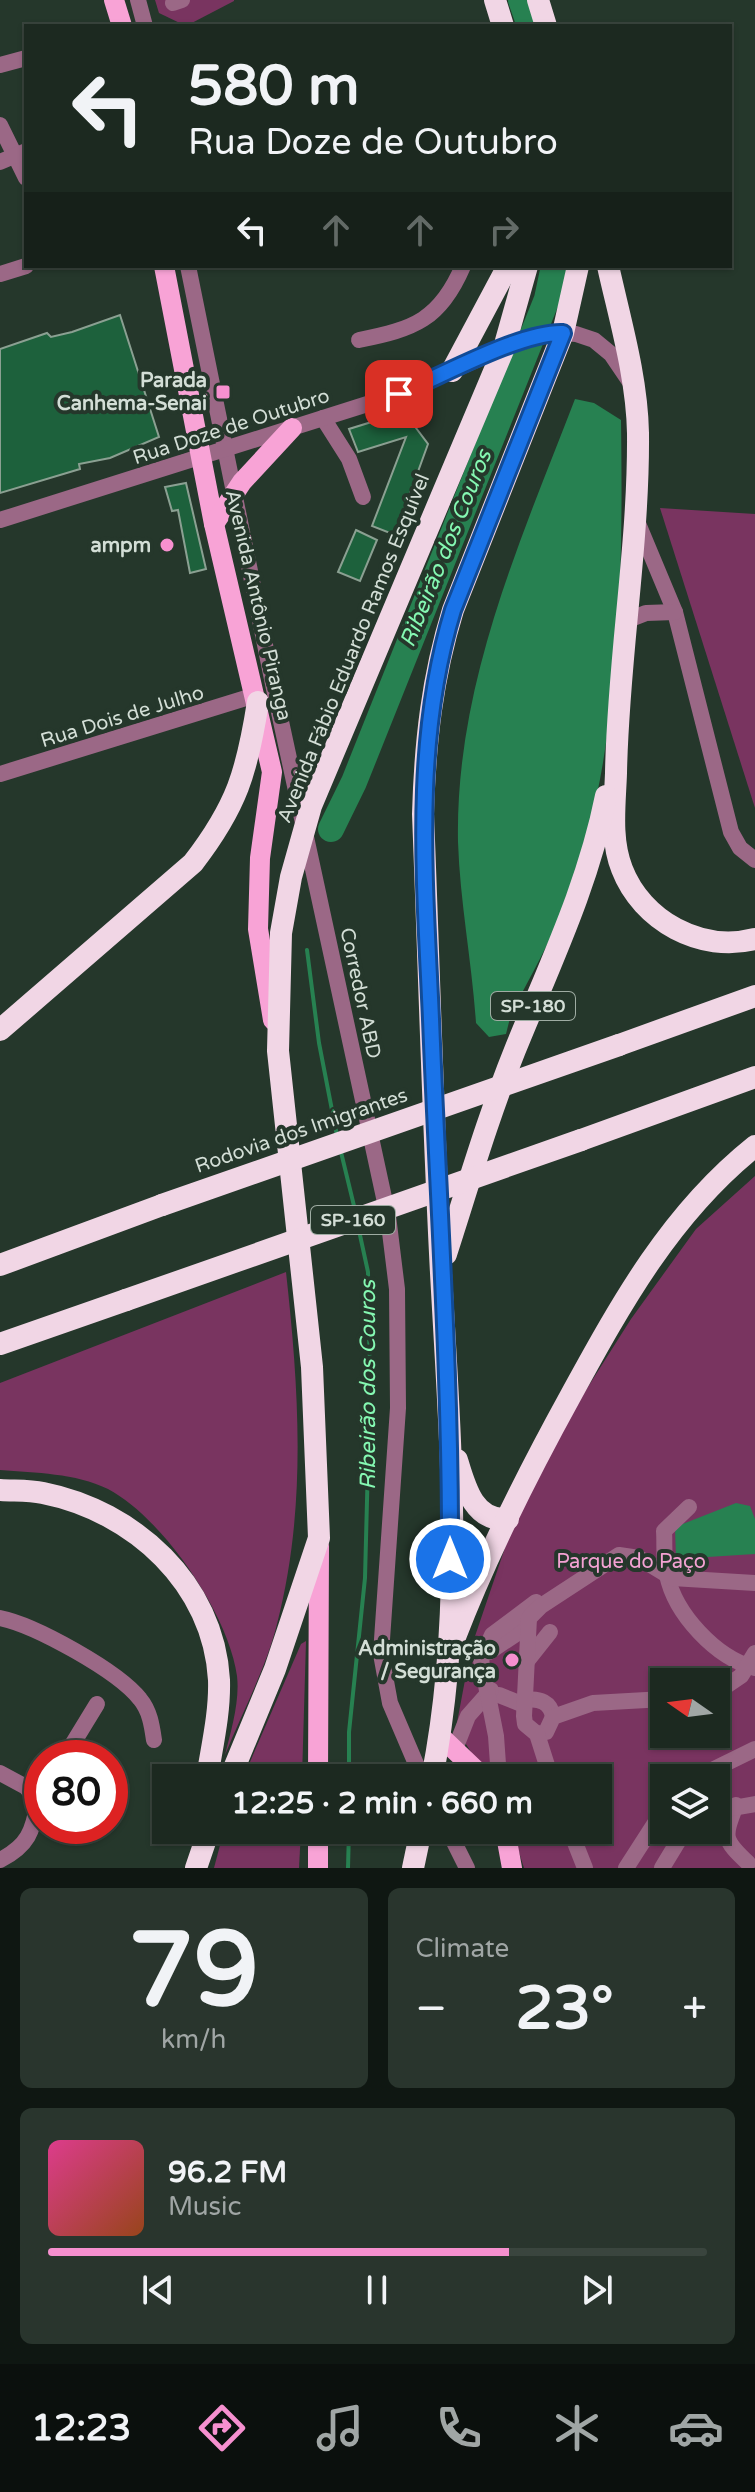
<!DOCTYPE html>
<html lang="en">
<head>
<meta charset="utf-8">
<style>
	:root { --surface:#1c2920; --page:#29352d; --text:#f1f3f6; --muted:#a0a6a5; --line:#3a453e; --accent:#f690cf }
	body { margin:0; font-family:"Varela Round",sans-serif; background:var(--page); color:var(--text); height:100vh; display:flex; flex-direction:column; font-size:30px; white-space:nowrap }
	* { box-sizing:border-box; margin:0 }
	p { font-size:26px; color:var(--muted) }
	.icon { flex:none; width:44px; height:44px; fill:none; stroke:currentColor; stroke-width:2; stroke-linecap:round; stroke-linejoin:round }
	.map { position:relative; height:1868px; overflow:hidden }
	.sheet { display:flex; flex-direction:column; gap:20px; padding:20px; background:#0f1712; flex:1 }
	.sheet>* { flex:none }
	.hud { position:absolute; left:24px; top:24px; width:708px; height:244px; border-radius:0px; box-shadow:0 2px 6px #0004,0 0 0 2px var(--line); background:#1c2920; color:var(--text); overflow:hidden }
	.needle { width:52px; rotate:284deg }
	.controls { position:absolute; left:650px; top:1668px; display:grid; gap:16px }
	.controls a { display:grid; place-items:center; width:80px; height:80px; border-radius:0px; background:var(--surface); box-shadow:0 2px 6px #0004,0 0 0 2px var(--line); font-size:40px }
	.speed { position:absolute; left:24px; top:1740px; display:flex; gap:16px; font-size:40px; font-weight:700; text-align:center }
	.speed>* { display:grid; place-content:center; width:104px; height:104px; border-radius:50%; background:var(--surface); box-shadow:0 2px 6px #0004,0 0 0 2px var(--line); line-height:1 }
	.speed .limit { border:12px solid #d22; background:#fff; color:#111 }
	.pin { position:absolute; display:grid; place-items:center; width:68px; height:68px; color:#fff; margin:-34px; border-radius:16px; box-shadow:0 4px 12px #0006 }
	.me { position:absolute; width:88px; margin:-44px; rotate:0deg; stroke-linejoin:round; filter:drop-shadow(0 0 6px #0008) }
	.turn { display:flex; align-items:center; gap:28px; height:168px; padding:0 32px; font-size:36px }
	.turn .icon { width:104px; height:104px; stroke-width:2.5 }
	.turn b { display:block; font-size:56px; line-height:68px }
	.lanes { display:flex; align-items:center; height:76px; padding:0 32px; background:#0003; justify-content:center; gap:40px; direction:ltr }
	.lanes .off { opacity:.35 }
	.big { font-size:60px; font-weight:700; line-height:1.1 }
	.sheet .tile { flex:1; display:flex; flex-direction:column; justify-content:center; gap:12px; min-width:0; padding:0 28px; border-radius:12px; background:var(--page) }
	.sheet .dial { align-items:center; gap:0 }
	.dial b { font-size:104px; line-height:1 }
	.song { display:flex; align-items:center; gap:24px }
	.cover { width:96px; height:96px; border-radius:12px; background:linear-gradient(135deg,hsl(330 70% 55%),hsl(20 70% 35%)) }
	.played { height:8px; border-radius:4px; background:linear-gradient(90deg,var(--accent) 70%,var(--line) 70%) }
	.keys { display:flex; justify-content:space-around; direction:ltr }
	.heat { display:flex; justify-content:space-between; align-items:center; font-size:44px; direction:ltr }
	.sheet .tiles { flex:1; display:grid; gap:20px; grid-template-columns:1fr 1fr }
	.tile:last-child { grid-column:span 2 }
	.trip { position:absolute; left:152px; top:1764px; width:460px; height:80px; border-radius:0px; background:var(--surface); box-shadow:0 2px 6px #0004,0 0 0 2px var(--line); font-weight:700; line-height:80px; text-align:center }
	.dock { display:flex; height:128px; justify-content:space-around; align-items:center; background:#0b100d; color:var(--muted) }
	.dock .icon { width:56px; height:56px }
	.dock .current { color:var(--accent) }
	.dock b { font-size:36px; color:var(--text) }
	.map>svg:first-child { display:block }
	.green { fill:#793460; fill-rule:evenodd }
	.water { fill:#278151 }
	.lines { fill:none; stroke-linecap:round; stroke-linejoin:round }
	.stream { stroke:#278151; stroke-width:4 }
	.river { stroke:#278151; stroke-width:26 }
	.building { fill:#1d613c; stroke:#8ba092; stroke-width:2 }
	.minor { stroke:#9b6886; stroke-width:16 }
	.major { stroke:#f8a3d6; stroke-width:20 }
	.highway { stroke:#f1d6e5; stroke-width:22 }
	.highway-bridge { stroke:#f1d6e5; stroke-width:22 }
	.route-casing { stroke:#114b97; stroke-width:20 }
	.route { stroke:#1a73e8; stroke-width:14 }
	.poi-dot { fill:#f690cf; stroke:#25372b; stroke-width:3 }
	.labels { text-anchor:middle; stroke-width:8; stroke-linejoin:round; paint-order:stroke }
	.shield { fill:#25372b; stroke:#9faca3; stroke-width:2 }
	.shield-label { font-size:18px; font-weight:bold; fill:#d3ded6 }
	.poi-label { font-size:20px; font-weight:bold; fill:#d3ded6; stroke:#25372b; text-anchor:end }
	.street-label { font-size:20px; fill:#d3ded6; stroke:#25372b }
	.park-label { font-size:20px; fill:#f4a2d3; stroke:#25372b }
	.water-label { font-size:22px; font-style:italic; fill:#85f8b2; stroke:#25372b }
</style>
</head>
<body>
<div class="map">
<svg width="755" height="1868" viewBox="0 0 755 1868">
	<rect width="100%" height="100%" fill="#25372b"/>
	<g class="green">
		<path d="M155,0H234V1L186,26L159,13Z"/>
		<path d="M660,508L755,514V808Z"/>
		<path d="M755,1176V1868H524L512,1830H598V1778H487L456,1728L471,1648L527,1483L631,1319L696,1229ZM664,1682H716V1734H664ZM664,1778H716V1830H664Z"/>
		<path d="M286,1272C299,1390 307,1508 277,1624C266,1669 242,1712 225,1755C231,1731 240,1701 237,1676C229,1615 163,1518 108,1489C75,1473 36,1473 0,1470V1383Z"/>
		<path d="M306,1641L302,1778H243L301,1644Z"/>
		<path d="M224,1830H301L299,1868H214Z"/>
	</g>
	<g class="water">
		<path d="M575,399L594,403L621,420C623,573 622,754 567,900C552,939 530,977 511,1014L506,1034L489,1037L476,1023C472,963 460,902 458,842C455,685 520,542 575,399Z"/>
		<path d="M736,1503L750,1506L755,1519V1554L676,1559L675,1527Z"/>
	</g>
	<g class="lines">
		<g class="stream">
			<path d="M307,950L319,1043L337,1136"/>
			<path d="M340,1148L355,1210"/>
			<path d="M349,1778V1732L365,1578L370,1385L368,1272L358,1226"/>
			<path d="M348,1868L349,1830"/>
		</g>
		<g class="river">
			<path d="M521,0L530,26"/>
			<path d="M331,829L354,782L547,299L554,266"/>
		</g>
	</g>
	<g class="building">
		<path d="M120,315L159,437L110,458L79,464L80,469L0,493V349L47,333L51,337L72,332Z"/>
		<path d="M404,412L428,444L395,535L372,526L406,437L358,452L349,429Z"/>
		<path d="M186,483L206,569L190,573L178,510L172,511L165,487Z"/>
		<path d="M356,530L377,540L360,581L338,572Z"/>
	</g>
	<g class="lines">
		<g class="minor">
			<path d="M138,0L145,26"/>
			<path d="M173,3L182,0"/>
			<path d="M0,65L26,58"/>
			<path d="M0,125L26,178"/>
			<path d="M0,162L26,151"/>
			<path d="M188,266L274,689L388,1216L397,1289L398,1408L381,1654L390,1703L422,1778"/>
			<path d="M0,274L26,266"/>
			<path d="M359,340C414,329 440,320 463,266"/>
			<path d="M323,418L349,459L363,497"/>
			<path d="M0,520L399,394L504,348L553,332L576,334L594,340L611,354L630,382"/>
			<path d="M637,521L675,612L731,832L740,848L755,860"/>
			<path d="M628,620L646,613L675,612"/>
			<path d="M0,774L256,695"/>
			<path d="M689,1507L664,1531C665,1545 663,1561 667,1575C675,1614 716,1658 755,1668"/>
			<path d="M0,1618C35,1625 118,1671 140,1699C150,1711 152,1726 154,1740"/>
			<path d="M489,1652L519,1632L529,1619"/>
			<path d="M527,1661L550,1632"/>
			<path d="M716,1693L741,1676L755,1653"/>
			<path d="M487,1695H499L524,1705"/>
			<path d="M526,1700C539,1698 551,1702 553,1717"/>
			<path d="M537,1734L546,1732L553,1717L593,1703L664,1699"/>
			<path d="M455,1749L468,1716L491,1690"/>
			<path d="M64,1758L97,1704"/>
			<path d="M0,1773L26,1787L38,1802C33,1831 28,1846 0,1860"/>
			<path d="M499,1778L496,1736L481,1660L492,1635L536,1602"/>
			<path d="M551,1778L537,1734L525,1724L524,1716L529,1618L541,1606L619,1555L639,1558L672,1578L755,1583"/>
			<path d="M696,1778L755,1749"/>
			<path d="M736,1805C724,1837 722,1839 748,1863"/>
			<path d="M716,1811L755,1804"/>
			<path d="M448,1830L467,1868"/>
			<path d="M570,1830L585,1868"/>
			<path d="M626,1868L664,1809"/>
			<path d="M662,1868L685,1830"/>
		</g>
		<g class="major">
			<path d="M114,0L122,26"/>
			<path d="M164,266L214,524L272,772L260,858L258,929L273,1020"/>
			<path d="M214,524L242,482L292,428"/>
			<path d="M441,1737L484,1778"/>
			<path d="M318,1778L319,1546"/>
			<path d="M505,1830L512,1868"/>
			<path d="M318,1868V1830"/>
		</g>
		<g class="highway">
			<path d="M495,0L503,26"/>
			<path d="M538,0L546,26"/>
			<path d="M608,266C620,320 637,377 638,433C639,547 618,659 616,773C615,804 610,839 622,869C642,921 701,953 755,939"/>
			<path d="M452,371L508,266"/>
			<path d="M0,1030L193,863C237,806 247,772 258,702"/>
			<path d="M619,1045L755,996"/>
			<path d="M581,1140L755,1077"/>
			<path d="M446,1254C468,1186 488,1117 515,1050C549,966 588,886 606,796"/>
			<path d="M0,1265L162,1205"/>
			<path d="M0,1344L126,1300"/>
			<path d="M457,1460C465,1487 474,1522 508,1519"/>
			<path d="M0,1490C14,1491 29,1490 43,1493C134,1511 214,1584 219,1680C220,1713 212,1746 207,1778"/>
			<path d="M455,1637C487,1554 528,1473 571,1395C622,1302 671,1213 755,1146"/>
			<path d="M230,1778L275,1669L319,1538L312,1367L278,1051L281,933L291,877L311,806L504,348L527,266"/>
			<path d="M432,1778C465,1612 450,1440 441,1273C433,1120 429,967 423,814C425,743 432,678 453,610L563,333L578,266"/>
			<path d="M196,1868L209,1830"/>
			<path d="M413,1868L421,1830"/>
		</g>
		<g class="highway-bridge">
			<path d="M162,1205L619,1045"/>
			<path d="M126,1300L581,1140"/>
		</g>
	</g>
	<g class="lines">
		<g class="route-casing">
			<path id="route" d="M399,394C439,377 522,331 563,333L453,610C412,744 425,881 431,1019C438,1199 451,1379 450,1559"/>
		</g>
		<use href="#route" class="route"/>
	</g>
	<g class="poi-dot">
		<rect x="215" y="384" width="16" height="16" rx="4"/>
		<circle cx="167" cy="545" r="8"/>
		<circle cx="512" cy="1660" r="8"/>
	</g>
	<g class="labels">
		<g class="shield">
			<rect x="491" y="992" width="84" height="28" rx="6"/>
			<rect x="311" y="1206" width="84" height="28" rx="6"/>
		</g>
		<g class="shield-label">
			<text x="533" y="1012">SP-180</text>
			<text x="353" y="1226">SP-160</text>
		</g>
		<g class="poi-label">
			<text x="207" y="387">Parada<tspan x="207" dy="23">Canhema-Senai</tspan></text>
			<text x="151" y="552">ampm</text>
			<text x="496" y="1655">Administração<tspan x="496" dy="23">/ Segurança</tspan></text>
		</g>
		<g class="street-label">
			<text transform="translate(231 426) rotate(-18)" y="7">Rua Doze de Outubro</text>
			<text transform="translate(259 605) rotate(77)" y="7">Avenida Antônio Piranga</text>
			<text transform="translate(353 648) rotate(-68)" y="7">Avenida Fábio Eduardo Ramos Esquível</text>
			<text transform="translate(122 716) rotate(-17)" y="7">Rua Dois de Julho</text>
			<text transform="translate(361 993) rotate(78)" y="7">Corredor ABD</text>
			<text transform="translate(301 1130) rotate(-19)" y="7">Rodovia dos Imigrantes</text>
		</g>
		<g class="park-label">
			<text x="631" y="1568">Parque do Paço</text>
		</g>
		<g class="water-label">
			<text transform="translate(445 548) rotate(-68)" y="8">Ribeirão dos Couros</text>
			<text transform="translate(367 1385) rotate(-90)" y="8">Ribeirão dos Couros</text>
		</g>
	</g>
</svg>
<div class="controls">
<a><svg class="needle" viewBox="-14 -14 28 28"><path d="M0-13l5 13h-10z" fill="#e53935"/><path d="M0 13l5-13h-10z" fill="#a0a6a5"/></svg></a>
<a><svg class="icon" aria-label="layers" viewBox="0 0 24 24"><path d="M12 4l9 5-9 5-9-5zM3 14l9 5 9-5"/></svg></a>
</div>
<div class="speed"><div class="limit">80</div></div>
<div class="pin" style="left:399px;top:394px;background:#d93025"><svg class="icon" aria-label="arrive" viewBox="0 0 24 24"><path d="M6 21V4h12l-3 4 3 4H6"/></svg></div>
<svg class="me" style="left:450px;top:1559px" viewBox="-20 -20 40 40"><circle r="17" fill="#1a73e8" stroke="#fff" stroke-width="3"/><path d="M0-11L8 9 0 5-8 9z" fill="#fff"/></svg>
<div class="trip">12:25 · 2 min · 660 m</div>
<div class="hud">
<div class="turn"><svg class="icon" aria-label="left" viewBox="0 0 24 24"><path d="M17 20v-9H6M10 6l-5 5 5 5"/></svg><div><b>580 m</b>Rua Doze de Outubro</div></div>
<div class="lanes"><svg class="icon" aria-label="left" viewBox="0 0 24 24"><path d="M17 20v-9H6M10 6l-5 5 5 5"/></svg><svg class="icon off" aria-label="ahead" viewBox="0 0 24 24"><path d="M12 20V5M6 11l6-6 6 6"/></svg><svg class="icon off" aria-label="ahead" viewBox="0 0 24 24"><path d="M12 20V5M6 11l6-6 6 6"/></svg><svg class="icon off" aria-label="right" viewBox="0 0 24 24"><path d="M7 20v-9h11M14 6l5 5-5 5"/></svg></div>
</div>
</div>
<section class="sheet">
<div class="tiles">
<div class="tile dial"><b>79</b><p>km/h</p></div>
<div class="tile"><p>Climate</p>
<div class="heat"><a>−</a><b class="big">23°</b><a>+</a></div>
</div>
<div class="tile">
<div class="song"><i class="cover"></i><div><b>96.2 FM</b><p>Music</p></div></div>
<div class="played"></div>
<div class="keys"><svg class="icon" aria-label="previous" viewBox="0 0 24 24"><path d="M18 5L8 12l10 7zM5 5v14"/></svg><svg class="icon" aria-label="pause" viewBox="0 0 24 24"><path d="M8 5v14M16 5v14"/></svg><svg class="icon" aria-label="next" viewBox="0 0 24 24"><path d="M6 5l10 7-10 7zM19 5v14"/></svg></div>
</div>
</div>
</section>
<nav class="dock">
<b>12:23</b>
<svg class="icon current" aria-label="directions" viewBox="0 0 24 24"><path d="M12 3l9 9-9 9-9-9zM9 14v-3h6M13 9l2 2-2 2"/></svg>
<svg class="icon" aria-label="music" viewBox="0 0 24 24"><path d="M9 18V5l10-2v13"/><circle cx="6" cy="18" r="3"/><circle cx="16" cy="16" r="3"/></svg>
<svg class="icon" aria-label="phone" viewBox="0 0 24 24"><path d="M5 4h4l2 5-3 2q2 4 5 5l2-3 5 2v4C11 20 4 13 5 4z"/></svg>
<svg class="icon" aria-label="climate" viewBox="0 0 24 24"><path d="M12 3v18M4 7l16 10M4 17L20 7"/></svg>
<svg class="icon" aria-label="car" viewBox="0 0 24 24"><path d="M5 17H2v-5l4-1 3-4h7l3 4 3 1v5h-3M9 17h6M6 11h13"/><circle cx="7" cy="17" r="2"/><circle cx="17" cy="17" r="2"/></svg>
</nav>
</body>
</html>
